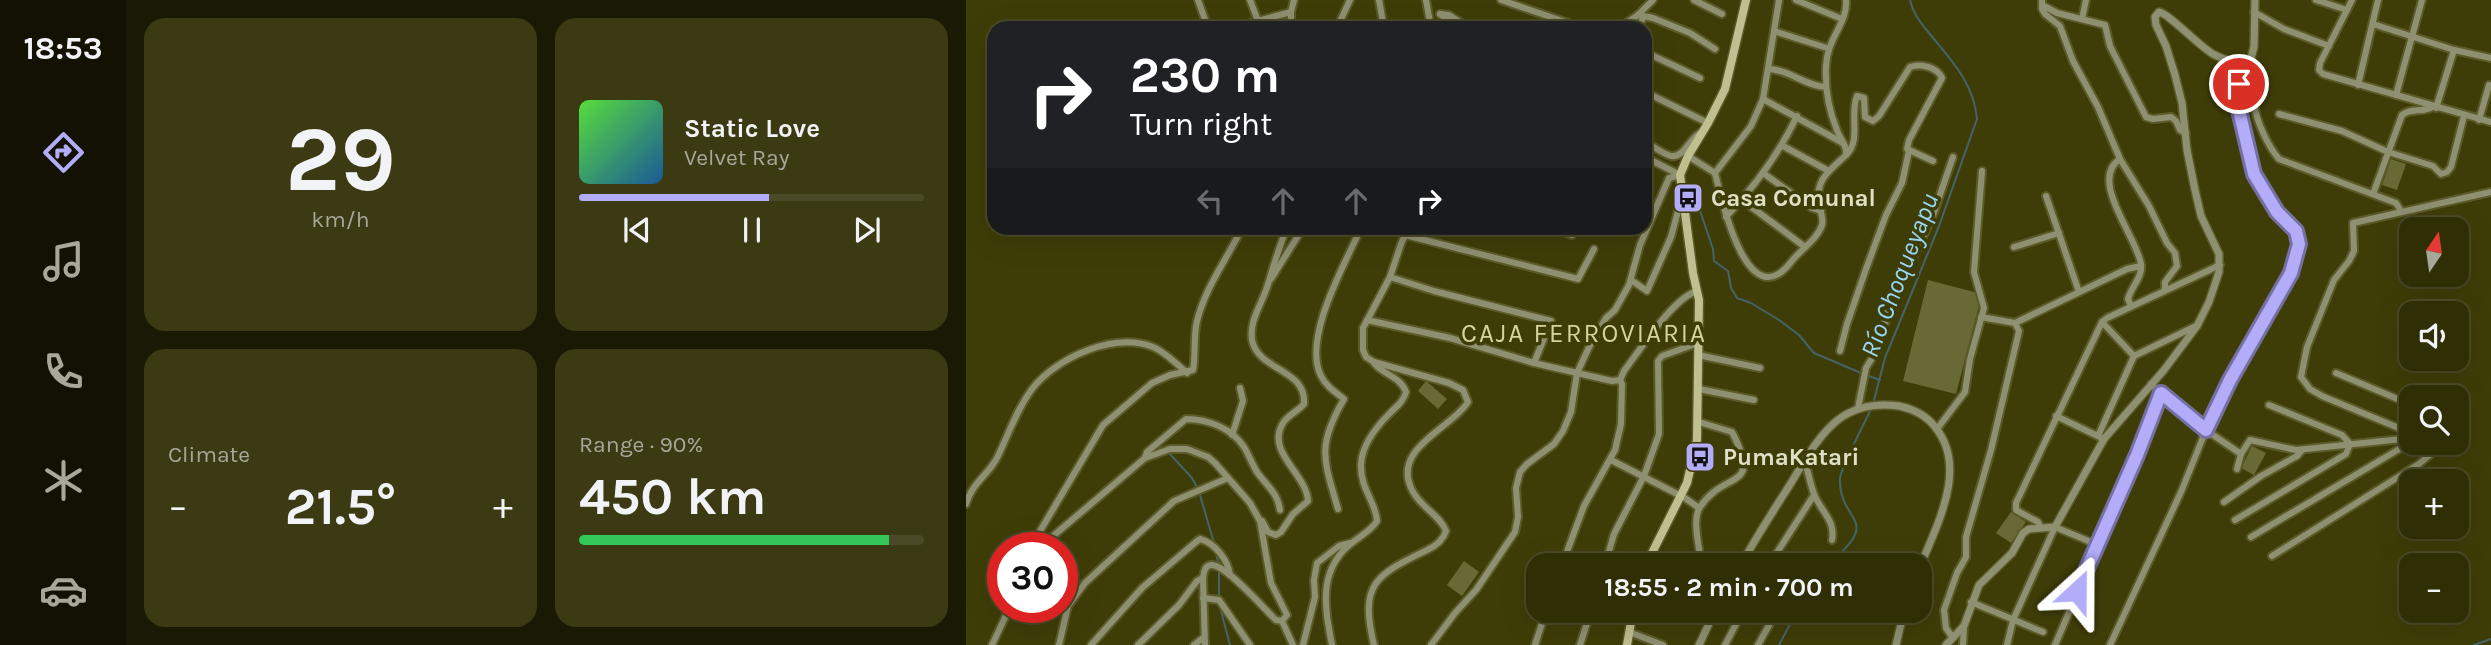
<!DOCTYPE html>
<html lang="en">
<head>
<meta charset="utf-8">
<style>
	:root { --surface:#2f2e05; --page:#3b3a13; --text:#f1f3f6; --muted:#a7a89a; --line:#4a4a27; --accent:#b3acf9 }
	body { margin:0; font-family:Karla,sans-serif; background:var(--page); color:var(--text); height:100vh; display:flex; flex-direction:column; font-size:26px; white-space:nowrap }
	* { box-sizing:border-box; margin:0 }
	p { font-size:23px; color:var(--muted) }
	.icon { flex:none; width:38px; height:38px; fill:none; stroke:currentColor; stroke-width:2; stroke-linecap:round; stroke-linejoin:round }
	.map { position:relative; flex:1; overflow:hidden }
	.panel { display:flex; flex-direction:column; gap:18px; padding:18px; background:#1a1903; width:840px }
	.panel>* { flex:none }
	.top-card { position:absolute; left:21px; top:21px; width:665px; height:214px; border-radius:21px; box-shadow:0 7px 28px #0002,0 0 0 2px var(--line); background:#202124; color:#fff; overflow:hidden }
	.needle { width:46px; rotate:13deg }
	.tools { position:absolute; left:1433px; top:217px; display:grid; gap:14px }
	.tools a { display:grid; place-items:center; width:70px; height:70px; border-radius:14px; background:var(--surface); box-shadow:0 7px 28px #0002,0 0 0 2px var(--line); font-size:35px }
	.speed { position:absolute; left:21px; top:532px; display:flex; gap:14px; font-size:35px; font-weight:700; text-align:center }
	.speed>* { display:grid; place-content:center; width:91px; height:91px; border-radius:50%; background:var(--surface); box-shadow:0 7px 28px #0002,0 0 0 2px var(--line); line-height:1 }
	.speed .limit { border:10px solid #d22; background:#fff; color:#111 }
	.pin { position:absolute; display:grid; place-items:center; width:60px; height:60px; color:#fff; margin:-30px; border:4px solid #fff; border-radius:50%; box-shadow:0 2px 7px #0007 }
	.me { position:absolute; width:77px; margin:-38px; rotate:24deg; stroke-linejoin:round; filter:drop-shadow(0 0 5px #0008) }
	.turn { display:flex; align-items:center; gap:24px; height:147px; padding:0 28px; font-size:32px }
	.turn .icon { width:91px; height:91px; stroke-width:2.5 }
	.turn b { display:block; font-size:49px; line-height:60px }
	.lanes { display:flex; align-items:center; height:66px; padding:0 28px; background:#0003; justify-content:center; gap:35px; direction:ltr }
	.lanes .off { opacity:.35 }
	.big { font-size:52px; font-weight:700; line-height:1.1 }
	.panel .widget { flex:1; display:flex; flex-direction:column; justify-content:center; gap:10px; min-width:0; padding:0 24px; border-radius:21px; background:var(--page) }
	.panel .dial { align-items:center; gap:0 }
	.dial b { font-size:91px; line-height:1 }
	.song { display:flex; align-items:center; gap:21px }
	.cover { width:84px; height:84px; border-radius:10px; background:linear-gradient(135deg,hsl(110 70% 55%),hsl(210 70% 35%)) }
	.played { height:7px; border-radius:4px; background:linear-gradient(90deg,var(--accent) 55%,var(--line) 55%) }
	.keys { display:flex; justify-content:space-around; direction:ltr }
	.heat { display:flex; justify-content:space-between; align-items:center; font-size:38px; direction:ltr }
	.charge { height:10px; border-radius:5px; background:linear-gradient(90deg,#34c759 90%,var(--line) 0) }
	.panel .tiles { flex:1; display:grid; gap:18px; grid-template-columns:repeat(2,1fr) }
	.trip { position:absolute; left:560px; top:553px; width:406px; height:70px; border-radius:21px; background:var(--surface); box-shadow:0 7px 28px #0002,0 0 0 2px var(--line); font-weight:700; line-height:70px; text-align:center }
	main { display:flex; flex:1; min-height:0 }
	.tabs { display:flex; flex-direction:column; width:126px; justify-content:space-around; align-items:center; background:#131202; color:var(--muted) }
	.tabs .icon { width:49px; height:49px }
	.tabs .active { color:var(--accent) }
	.tabs b { font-size:32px; color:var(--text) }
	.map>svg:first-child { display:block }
	.green { fill:#696935 }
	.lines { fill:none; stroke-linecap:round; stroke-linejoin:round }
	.stream { stroke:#436468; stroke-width:2 }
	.minor-casing { stroke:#5c5a29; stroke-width:10 }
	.tertiary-casing { stroke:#5c5a29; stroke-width:10 }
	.secondary-casing { stroke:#5c5a29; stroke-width:11 }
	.minor { stroke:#8f9071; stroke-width:6 }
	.tertiary { stroke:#8f9071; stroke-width:7 }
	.secondary { stroke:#bfbf8f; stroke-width:8 }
	.route-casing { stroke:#7470a2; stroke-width:18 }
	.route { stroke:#b3acf9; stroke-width:12 }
	.labels { text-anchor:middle; stroke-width:7; stroke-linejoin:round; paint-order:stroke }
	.poi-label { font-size:24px; font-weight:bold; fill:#e0e0c6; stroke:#3f3d07; text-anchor:start }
	.water-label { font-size:26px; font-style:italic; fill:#97d7f3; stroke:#3f3d07 }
	.neighbourhood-label { font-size:26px; letter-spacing:2px; fill:#d4d49e; stroke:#3f3d07 }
</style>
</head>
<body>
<main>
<nav class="tabs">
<b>18:53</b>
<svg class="icon active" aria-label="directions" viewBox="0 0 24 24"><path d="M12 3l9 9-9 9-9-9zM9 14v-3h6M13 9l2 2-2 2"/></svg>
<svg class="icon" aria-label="music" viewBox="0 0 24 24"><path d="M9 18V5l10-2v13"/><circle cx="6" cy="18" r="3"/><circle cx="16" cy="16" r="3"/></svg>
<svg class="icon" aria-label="phone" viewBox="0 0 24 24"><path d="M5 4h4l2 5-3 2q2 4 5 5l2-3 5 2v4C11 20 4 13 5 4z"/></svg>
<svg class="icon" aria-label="climate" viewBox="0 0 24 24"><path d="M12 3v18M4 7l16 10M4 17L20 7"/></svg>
<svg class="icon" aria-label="car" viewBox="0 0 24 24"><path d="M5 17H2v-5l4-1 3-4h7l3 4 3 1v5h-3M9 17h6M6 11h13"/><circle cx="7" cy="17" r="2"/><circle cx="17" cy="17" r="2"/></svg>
</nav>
<section class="panel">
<div class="tiles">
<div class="widget dial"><b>29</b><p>km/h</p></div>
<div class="widget">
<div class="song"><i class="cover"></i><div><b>Static Love</b><p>Velvet Ray</p></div></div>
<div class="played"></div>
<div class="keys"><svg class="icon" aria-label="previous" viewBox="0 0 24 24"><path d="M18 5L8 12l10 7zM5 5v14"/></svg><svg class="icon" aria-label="pause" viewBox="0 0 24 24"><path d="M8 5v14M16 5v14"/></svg><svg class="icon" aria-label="next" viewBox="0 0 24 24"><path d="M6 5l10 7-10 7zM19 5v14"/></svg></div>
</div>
<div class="widget"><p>Climate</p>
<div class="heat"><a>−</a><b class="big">21.5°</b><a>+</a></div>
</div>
<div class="widget"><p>Range · 90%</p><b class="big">450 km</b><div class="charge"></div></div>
</div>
</section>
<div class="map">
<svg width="1525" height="645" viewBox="0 0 1525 645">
	<rect width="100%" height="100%" fill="#3f3d07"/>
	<g class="green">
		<path d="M1425,159L1440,164L1431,190L1416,185Z"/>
		<path d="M962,280L1016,294L990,394L937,381Z"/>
		<path d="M460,381L481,399L472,409L452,391Z"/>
		<path d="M1286,446L1300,453L1288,475L1275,468Z"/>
		<path d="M1045,512L1060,522L1045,543L1030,533Z"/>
		<path d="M498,561L513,572L496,596L481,585Z"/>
	</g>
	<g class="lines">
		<g class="stream">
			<path d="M731,202L747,249L748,261L762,271L765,288L771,298L785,303L813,320L833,335L848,353L895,373"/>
			<path d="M900,375L914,380"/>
			<path d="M907,404L919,358L973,226L1011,119C1008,83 985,60 963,33C955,23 947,14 944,0"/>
			<path d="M203,453L226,478L232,489"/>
			<path d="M234,495L248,543"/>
			<path d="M250,552L252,563"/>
			<path d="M861,565C920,517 872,524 874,478C875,468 899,422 905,409"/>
			<path d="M253,569V598"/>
			<path d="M254,607L264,645"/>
			<path d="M813,645L831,611"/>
			<path d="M1508,645L1525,639"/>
		</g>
		<g class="minor-casing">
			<g id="minor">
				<path d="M232,0L242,28"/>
				<path d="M284,0L292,21"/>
				<path d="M413,0L418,28"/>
				<path d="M460,0L465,28"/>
				<path d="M535,0L617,28"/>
				<path d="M728,0L756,14"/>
				<path d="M830,0L876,19"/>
				<path d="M1076,0V9L1079,14L1094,26L1107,61L1132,107L1154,159L1183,206L1201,243L1209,253L1211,266L1199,282V290"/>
				<path d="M1350,0L1381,10"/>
				<path d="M1386,0L1354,63L1353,70L1357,74L1525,122"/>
				<path d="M1076,5L1091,13L1139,25L1144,46L1180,117L1187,119L1205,117L1210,121L1214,130L1220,133"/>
				<path d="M1288,12L1318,29L1363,46"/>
				<path d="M474,14L483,15L503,28"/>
				<path d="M474,14L491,28"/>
				<path d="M672,15L687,18L724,33L749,49"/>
				<path d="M1116,19L1120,0"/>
				<path d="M1407,24L1488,50L1525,58"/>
				<path d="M265,28L325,12"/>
				<path d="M325,28V12L328,0"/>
				<path d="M371,28L384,0"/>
				<path d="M653,28L672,15L687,0"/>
				<path d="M671,28L678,17"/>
				<path d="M808,31L861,48"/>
				<path d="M679,52L734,78"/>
				<path d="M1285,58C1287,73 1285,88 1288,103C1290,121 1302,146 1313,159L1430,203L1435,211"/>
				<path d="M803,69C824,70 839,86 860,87"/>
				<path d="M1392,85L1412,0"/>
				<path d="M679,92L742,123"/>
				<path d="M1430,95L1456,0"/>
				<path d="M797,99L877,143"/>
				<path d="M1470,108L1488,50"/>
				<path d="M1313,114L1376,131L1422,152L1467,166L1475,174L1481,172L1485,167L1498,116"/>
				<path d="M1513,120L1523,85"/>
				<path d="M679,142C687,146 697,154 705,156C719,158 724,136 736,132"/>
				<path d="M817,146L861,170"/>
				<path d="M880,155C896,140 883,115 891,96L898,98L899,117L907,121L913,116L944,67C955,63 971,67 976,78L943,140L941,149L967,161"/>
				<path d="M722,156L749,173"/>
				<path d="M679,157L714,175"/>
				<path d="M1154,159C1122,180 1171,237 1175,264C1177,277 1165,287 1162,299L1165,306"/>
				<path d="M749,173C756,202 782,318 825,262C834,250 851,240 856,225C858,217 854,212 853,204C849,178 865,170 880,155C881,144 874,140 871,130C863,111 859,87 860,66C861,38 882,23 880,0"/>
				<path d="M749,173L785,126L797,99L813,0"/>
				<path d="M797,173L846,208L855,211"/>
				<path d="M1407,194L1436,115C1445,107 1458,113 1466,107"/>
				<path d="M1080,196L1113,292"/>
				<path d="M776,200L839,247"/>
				<path d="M760,217C788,187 813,154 831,116"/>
				<path d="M586,228L606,235"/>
				<path d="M439,235L612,279L628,249"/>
				<path d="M1048,247L1093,233"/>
				<path d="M424,277L468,291L585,321L568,363"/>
				<path d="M305,279L337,228"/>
				<path d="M665,280L681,291L705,237L712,211L717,204"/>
				<path d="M401,320L484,338L568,363L646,381L654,380"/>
				<path d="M1136,322L1168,356"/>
				<path d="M1049,323L1161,269L1175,266"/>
				<path d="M874,351L881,324L900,269L920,215L936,183L943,151"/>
				<path d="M732,355L794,368"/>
				<path d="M1370,373L1446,405"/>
				<path d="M654,380L658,371C674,350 707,298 731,291"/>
				<path d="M1185,384L1231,424L1275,454"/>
				<path d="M733,389L788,400"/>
				<path d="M892,408L900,368L911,350L923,309L967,215L987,157"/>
				<path d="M1090,416L1136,438"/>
				<path d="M733,422L766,432C797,492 759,469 734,507C726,519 733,544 734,557"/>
				<path d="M971,429L999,392L1004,359L1018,308L1008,272L1016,171"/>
				<path d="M266,435L277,401L274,388"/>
				<path d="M1132,436L1168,356L1230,326"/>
				<path d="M179,458L181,452L220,419C241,419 266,428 278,447C283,455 286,464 291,472C300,485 312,493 314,510"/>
				<path d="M645,460L719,498L733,508"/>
				<path d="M839,461C842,472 844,483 848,494C854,510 870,521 866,540"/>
				<path d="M1271,469L1275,454L1284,440L1330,450L1446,438"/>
				<path d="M1258,502L1295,476L1331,456L1336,450"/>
				<path d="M0,504C7,481 23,475 32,456C43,433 51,409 66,389C91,357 148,332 187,347C199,352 212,365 221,373"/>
				<path d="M372,509C358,460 350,447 378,399C369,392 360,386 355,376C336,338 379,264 395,228"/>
				<path d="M1269,520L1380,454L1384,444L1376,435L1303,405"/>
				<path d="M296,521L302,532L310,535L315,532L327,514L342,501C341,474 299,452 317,423C322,415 332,411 338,404C341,369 292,371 286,340C283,319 297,303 302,284C308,265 313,246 321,228"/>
				<path d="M1075,528L1072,522L1050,510V503L1136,322L1141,318L1254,265"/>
				<path d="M1285,537L1445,442L1444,433L1440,431L1356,396L1344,389L1335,377L1341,347L1368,280L1383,261L1388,251L1387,223L1525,192"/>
				<path d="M64,548L137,425L186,383L204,375L227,370C230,355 227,338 231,321C239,288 261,259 276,228"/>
				<path d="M73,548L179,458L204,449H221L242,457L249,463L284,503L294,521L305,583L321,615L316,621L310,620C299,610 259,563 245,565C238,566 238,573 237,578L239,645"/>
				<path d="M1306,556L1453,464L1465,454L1472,443"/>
				<path d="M596,565L618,506L649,450L655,424L656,384L654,380"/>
				<path d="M639,565L648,534L678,476L693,434L692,361L696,356L732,343"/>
				<path d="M803,565L848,495"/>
				<path d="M237,598L253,600L284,645"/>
				<path d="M1005,602L1077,632"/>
				<path d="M703,611L711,614"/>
				<path d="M316,621L327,645"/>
				<path d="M663,632L697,645"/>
				<path d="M987,638L980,628L978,610L991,573L1000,557V537L1025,450L1053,331L1049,323L1015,317"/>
				<path d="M26,645L44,607"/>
				<path d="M93,645L102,606L119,583L208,501L262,478"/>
				<path d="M125,645L176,588L231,541L234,539C249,543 262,560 264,575"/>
				<path d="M172,645L213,605L231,581L237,578"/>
				<path d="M228,645L237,638"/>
				<path d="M337,645L349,597L348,580L351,563L373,546L384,543"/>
				<path d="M366,645C359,609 352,573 382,546C391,538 405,531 411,521C410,502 394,489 395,464C396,445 411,426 424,413C431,406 437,402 440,392C434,376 417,375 408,363"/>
				<path d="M408,645C393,583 410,575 461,550C470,546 477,540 480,531C474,515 454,507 446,490C425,448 485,429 502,402L497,390L483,383L408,362L400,357L397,350V328L424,277L435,244L439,235L448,228"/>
				<path d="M465,645L489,613L510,590L549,532L552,517L550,488L554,472L561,464L588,444L597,431L605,412L611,373L626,341L640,318L649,310L663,285L674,245L703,178L714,175"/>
				<path d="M569,645L580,611"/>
				<path d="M614,645L625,611"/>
				<path d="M759,645L777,611"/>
				<path d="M792,645L811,611"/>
				<path d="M997,645L998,626"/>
				<path d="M1041,645L1047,620L1089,527L1132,545"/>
				<path d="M1089,645L1171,455L1195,393"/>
				<path d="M1144,645L1215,492L1240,430L1264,380L1325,273L1333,244L1330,231L1311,212L1288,174L1272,106L1275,64"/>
			</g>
		</g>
		<g class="tertiary-casing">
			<g id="tertiary">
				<path d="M775,565C790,537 808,510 825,483C838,462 852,435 873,419C891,406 910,403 933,406C947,409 960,415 969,427C1003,468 970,526 954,567"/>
				<path d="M733,645L749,611"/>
				<path d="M930,645L938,611"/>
				<path d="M980,645L998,626L1013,585L1046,553L1057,533L1063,529L1089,527L1138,439L1198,370L1231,326L1243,302L1253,272V254L1235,216L1229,190L1221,150L1216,103L1209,75L1200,46L1190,25L1189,17L1193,12C1202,13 1233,46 1247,54C1255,59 1265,61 1275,64L1285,58L1288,47L1289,0"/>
			</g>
		</g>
		<g class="secondary-casing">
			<g id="secondary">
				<path d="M680,565L721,483L731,440L733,300L727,273L714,175L722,156L742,123L759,89L780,0"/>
				<path d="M661,645L667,611"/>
			</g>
		</g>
		<use href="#minor" class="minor"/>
		<use href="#tertiary" class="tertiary"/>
		<use href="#secondary" class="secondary"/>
	</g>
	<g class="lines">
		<g class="route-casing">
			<path id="route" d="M1111,591L1171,455L1195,393L1240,430L1264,380L1325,273L1333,244L1330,231L1311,212L1288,174L1272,106L1273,84"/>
		</g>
		<use href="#route" class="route"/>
	</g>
	<defs>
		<g id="bus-square" transform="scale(1.575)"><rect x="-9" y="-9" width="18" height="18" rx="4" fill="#b3acf9" stroke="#3f3d07"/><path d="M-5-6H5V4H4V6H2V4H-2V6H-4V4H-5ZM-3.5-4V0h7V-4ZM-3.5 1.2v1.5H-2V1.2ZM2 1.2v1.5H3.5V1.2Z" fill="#111"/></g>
	</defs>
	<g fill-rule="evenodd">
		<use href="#bus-square" x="722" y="198"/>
		<use href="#bus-square" x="734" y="457"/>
	</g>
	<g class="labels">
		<g class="poi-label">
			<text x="745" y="206">Casa Comunal</text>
			<text x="757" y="465">PumaKatari</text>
		</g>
		<g class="water-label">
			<text transform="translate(933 275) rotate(-69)" y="9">Río Choqueyapu</text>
		</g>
		<g class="neighbourhood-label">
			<text x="618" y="342">CAJA FERROVIARIA</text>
		</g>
	</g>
</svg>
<div class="tools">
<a><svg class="needle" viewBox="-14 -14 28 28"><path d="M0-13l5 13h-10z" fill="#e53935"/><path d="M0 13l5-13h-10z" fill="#a7a89a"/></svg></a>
<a><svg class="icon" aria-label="sound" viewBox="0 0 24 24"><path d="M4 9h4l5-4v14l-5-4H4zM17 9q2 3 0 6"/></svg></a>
<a><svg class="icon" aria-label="search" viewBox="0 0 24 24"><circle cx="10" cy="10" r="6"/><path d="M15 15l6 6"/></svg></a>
<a>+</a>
<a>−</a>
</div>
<div class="speed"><div class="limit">30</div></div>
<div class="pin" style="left:1273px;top:84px;background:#d93025"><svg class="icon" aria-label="arrive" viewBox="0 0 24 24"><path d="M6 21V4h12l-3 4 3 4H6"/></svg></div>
<svg class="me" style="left:1111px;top:591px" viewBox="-20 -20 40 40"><path d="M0-17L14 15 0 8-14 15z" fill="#b3acf9" stroke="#fff" stroke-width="4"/></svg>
<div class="trip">18:55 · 2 min · 700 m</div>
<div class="top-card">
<div class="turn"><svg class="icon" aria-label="right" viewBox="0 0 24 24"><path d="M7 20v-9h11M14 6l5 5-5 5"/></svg><div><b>230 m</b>Turn right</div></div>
<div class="lanes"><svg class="icon off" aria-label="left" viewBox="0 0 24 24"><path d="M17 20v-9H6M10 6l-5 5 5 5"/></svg><svg class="icon off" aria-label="ahead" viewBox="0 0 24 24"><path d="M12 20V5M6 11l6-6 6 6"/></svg><svg class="icon off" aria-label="ahead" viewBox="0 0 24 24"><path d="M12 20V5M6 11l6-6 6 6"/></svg><svg class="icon" aria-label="right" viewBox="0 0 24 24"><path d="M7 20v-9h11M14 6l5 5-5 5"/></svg></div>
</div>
</div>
</main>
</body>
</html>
